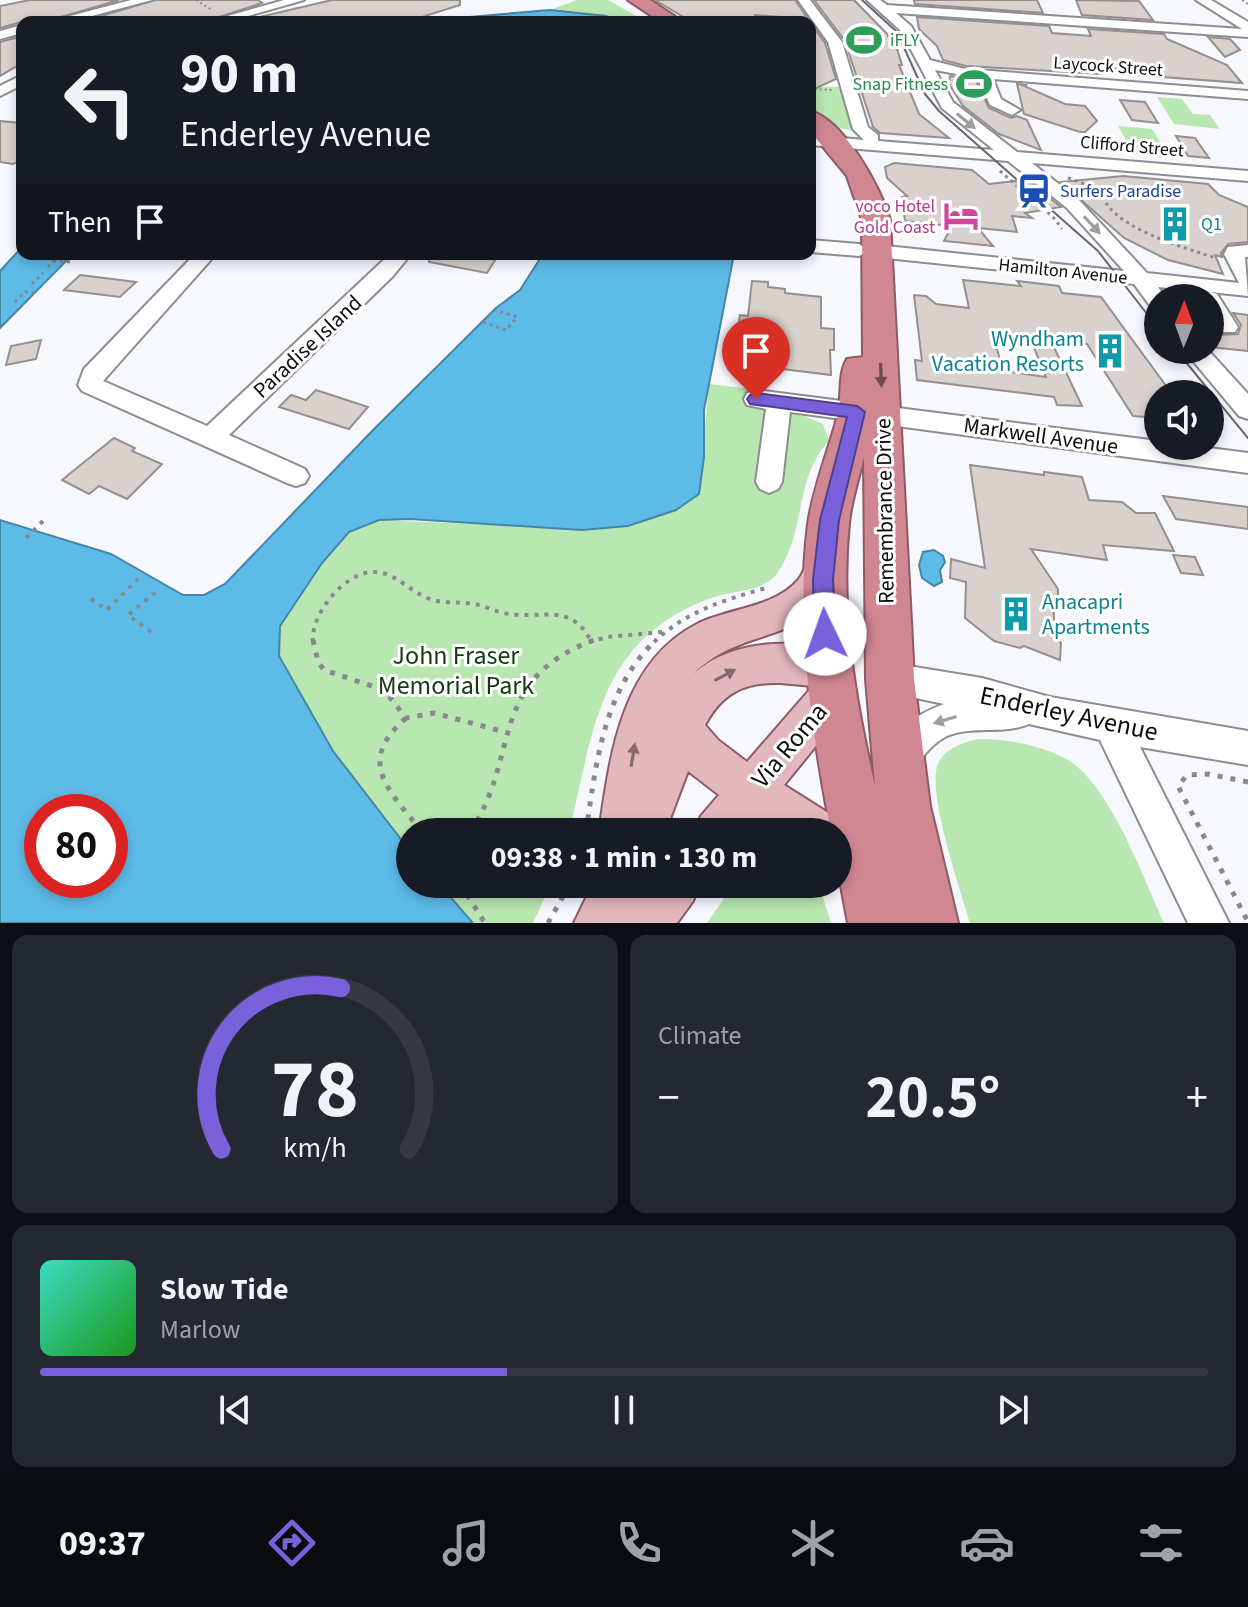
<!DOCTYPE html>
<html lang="en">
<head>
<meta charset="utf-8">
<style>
	:root { --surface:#171b24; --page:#242831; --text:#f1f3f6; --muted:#9ea1a6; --line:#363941; --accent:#7961dc }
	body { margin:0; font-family:"Source Sans 3",sans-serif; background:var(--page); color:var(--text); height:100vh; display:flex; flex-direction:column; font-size:30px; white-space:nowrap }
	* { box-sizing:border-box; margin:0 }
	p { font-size:26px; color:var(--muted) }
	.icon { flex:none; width:44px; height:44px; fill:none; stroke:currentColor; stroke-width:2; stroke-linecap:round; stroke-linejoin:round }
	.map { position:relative; height:923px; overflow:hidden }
	.sheet { display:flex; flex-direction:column; gap:12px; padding:12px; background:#0d0f14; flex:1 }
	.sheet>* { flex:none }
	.guide { position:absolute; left:16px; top:16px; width:800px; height:244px; border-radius:16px; box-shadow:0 4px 12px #0003; background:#171b24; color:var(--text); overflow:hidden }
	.needle { width:52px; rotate:1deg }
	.tools { position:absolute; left:1144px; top:284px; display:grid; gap:16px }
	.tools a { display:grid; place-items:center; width:80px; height:80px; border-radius:50%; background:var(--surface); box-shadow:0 4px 12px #0003; font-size:40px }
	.speed { position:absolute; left:24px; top:794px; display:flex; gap:16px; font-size:40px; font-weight:700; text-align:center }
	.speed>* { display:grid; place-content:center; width:104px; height:104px; border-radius:50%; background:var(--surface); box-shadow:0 4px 12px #0003; line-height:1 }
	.speed .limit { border:12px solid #d22; background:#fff; color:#111 }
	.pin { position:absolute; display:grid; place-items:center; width:68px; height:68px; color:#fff; margin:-82px -34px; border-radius:50% 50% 50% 0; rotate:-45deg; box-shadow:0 0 8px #0007 }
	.pin .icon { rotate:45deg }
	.me { position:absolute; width:88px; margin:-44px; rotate:357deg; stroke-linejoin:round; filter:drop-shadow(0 0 6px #0008) }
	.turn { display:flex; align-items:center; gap:28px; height:168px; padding:0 32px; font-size:36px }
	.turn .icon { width:104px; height:104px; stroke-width:2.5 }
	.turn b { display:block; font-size:56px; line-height:68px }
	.then { display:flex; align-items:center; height:76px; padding:0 32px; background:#0003; gap:16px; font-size:30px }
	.big { font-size:60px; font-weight:700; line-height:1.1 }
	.sheet .widget { flex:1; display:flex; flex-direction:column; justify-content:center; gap:12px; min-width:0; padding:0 28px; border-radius:16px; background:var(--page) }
	.sheet .dial { align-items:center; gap:0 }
	.dial svg { height:208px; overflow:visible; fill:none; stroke:var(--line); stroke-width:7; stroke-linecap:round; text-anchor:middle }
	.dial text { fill:var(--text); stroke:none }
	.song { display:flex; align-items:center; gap:24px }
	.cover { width:96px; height:96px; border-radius:12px; background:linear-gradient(135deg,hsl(170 70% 55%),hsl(120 70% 35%)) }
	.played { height:8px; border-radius:4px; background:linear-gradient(90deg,var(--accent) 40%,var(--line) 40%) }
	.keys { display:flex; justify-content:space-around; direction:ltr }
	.heat { display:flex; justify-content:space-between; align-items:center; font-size:44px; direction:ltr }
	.sheet .tiles { flex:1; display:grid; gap:12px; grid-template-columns:1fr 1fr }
	.widget:last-child { grid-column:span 2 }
	.trip { position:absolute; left:396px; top:818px; width:456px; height:80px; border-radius:40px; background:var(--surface); box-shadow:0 4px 12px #0003; font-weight:700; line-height:80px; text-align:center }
	.menu { display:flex; height:128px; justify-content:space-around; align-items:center; background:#090b0e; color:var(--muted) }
	.menu .icon { width:56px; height:56px }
	.menu .on { color:var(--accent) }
	.menu b { font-size:36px; color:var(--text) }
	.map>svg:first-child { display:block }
	.green { fill:#b8e7b2 }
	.water { fill:#5dbbe8; stroke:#4586a7; stroke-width:2; fill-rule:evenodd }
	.building { fill:#d8d1cd; stroke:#968f8c; stroke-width:2; fill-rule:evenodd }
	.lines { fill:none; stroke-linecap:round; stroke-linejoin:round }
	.minor-casing { stroke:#8c8d93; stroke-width:4 }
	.major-casing { stroke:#8c5c64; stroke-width:4 }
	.highway-casing { stroke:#8c5c64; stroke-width:4 }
	.path-far3 { stroke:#89898d; stroke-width:2; stroke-dasharray:2 3; stroke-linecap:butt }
	.path-far2 { stroke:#89898d; stroke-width:3; stroke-dasharray:3 4; stroke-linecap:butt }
	.path-far1 { stroke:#89898d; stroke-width:4; stroke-dasharray:4 6; stroke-linecap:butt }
	.path { stroke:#89898d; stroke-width:5; stroke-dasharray:5 8; stroke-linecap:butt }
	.minor { fill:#fff; fill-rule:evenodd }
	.major { fill:#e3b7be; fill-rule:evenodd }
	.highway { fill:#d18792; fill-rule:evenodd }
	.tram { stroke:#67686b; stroke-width:2 }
	.oneway { fill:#9e9e9f }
	.oneway2 { fill:#6e4a50 }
	.oneway3 { fill:#826a6f }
	.route { fill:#7961dc; stroke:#4f3f8f; stroke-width:2 }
	.labels { text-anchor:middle; stroke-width:6; stroke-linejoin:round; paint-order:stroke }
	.far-leisure-label { font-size:18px; fill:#27864d; stroke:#fff; text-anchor:start }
	.far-street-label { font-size:18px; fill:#0c0c0e; stroke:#fff }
	.far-transit-label { font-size:18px; fill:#164399; stroke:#fff; text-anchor:start }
	.far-hotel-label { font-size:18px; fill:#b23c85; stroke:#fff; text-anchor:end }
	.far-culture-label { font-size:18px; fill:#0d838f; stroke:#fff; text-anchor:start }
	.culture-label { font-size:22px; fill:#0d838f; stroke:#fff; text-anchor:end }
	.street-label { font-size:22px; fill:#0c0c0e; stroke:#fff }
	.near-park-label { font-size:26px; fill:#123a0f; stroke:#fff }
	.near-street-label { font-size:26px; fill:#0c0c0e; stroke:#fff }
</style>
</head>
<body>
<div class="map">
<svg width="1248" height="923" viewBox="0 0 1248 923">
	<rect width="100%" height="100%" fill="#f7f8fe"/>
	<g class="green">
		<path d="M577,0H608L647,22C615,22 583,13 550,10Z"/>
		<path d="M810,87H840C844,105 851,115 857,131L833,127L810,107Z"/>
		<path d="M1157,97L1182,99L1193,114L1210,115L1220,129L1174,124Z"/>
		<path d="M1118,126L1152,129L1169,157L1134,154Z"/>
		<path d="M709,384L752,389V408L804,416L823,424L829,441C793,479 807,533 776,575C763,592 727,591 708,599C597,642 594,732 569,832H410V851L333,751L279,656L280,626L322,563L349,532L379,520L517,526H628L676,510L699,494Z"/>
		<path d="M979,739C1008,739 1042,745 1068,760C1110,785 1144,879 1164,923H970C961,892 926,790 938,764C945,748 963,742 979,739Z"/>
		<path d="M439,884H551L533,923H473Z"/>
		<path d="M734,884H819L831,923H707Z"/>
	</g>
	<g class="water">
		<path d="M550,10L606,16L623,22H410Z"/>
		<path d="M22,247V254H73L0,328V271Z"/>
		<path d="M543,254H734L704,410V457L699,494L676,510L628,526L582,530L410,519L379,520L349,532L322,563L280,626L279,656L333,751L410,851V884H439L473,923H0V520L111,554L183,595H204L225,584L373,430L496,308L520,290ZM42,812H110V880H42Z"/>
		<path d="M934,550L943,556L945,562L940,570L942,582L934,586L922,578L919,565L923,552Z"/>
	</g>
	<g class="building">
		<path d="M30,0H119L44,22H21L0,28V6Z"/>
		<path d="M155,0H258L262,3L203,22H81Z"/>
		<path d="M332,0H460V5L406,22H238Z"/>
		<path d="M655,0H795L808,19L755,15L757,22H692Z"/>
		<path d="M814,0H854L895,42L902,65H899L919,114L949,138L880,133L873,127L845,41Z"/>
		<path d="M914,0H1037L1043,13L915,4Z"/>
		<path d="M1076,0L1139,1L1153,20L1082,15Z"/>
		<path d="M917,17L1049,26L1052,33L1091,36L1088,29L1164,34L1167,39L1227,65L1242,83L1136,75L1133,70L1097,68L1101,74L966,66L943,60L937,46L919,29Z"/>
		<path d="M810,22L825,43L836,79L810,91Z"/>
		<path d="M22,36V63L0,76V42Z"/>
		<path d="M1208,37L1230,39L1240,50L1225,57Z"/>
		<path d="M950,76L976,81L989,108L1011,118L1017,116L1027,120L1041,150L999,134L963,106L949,84Z"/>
		<path d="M1017,84L1027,85L1024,86L1065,104L1085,106L1097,121L1085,132H1080L1024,114Z"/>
		<path d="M1120,100L1145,102L1158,123L1132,120Z"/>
		<path d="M0,121L22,123V160L13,164L0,162Z"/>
		<path d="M1176,136L1195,138L1209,158L1188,156Z"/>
		<path d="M894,163L972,170L989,184L1015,181L1020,185L1031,183L1061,207L1025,213L1032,218L1012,216L1017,232L978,228L993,246L944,241L952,226L905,221L902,197L907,196L887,178L885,167Z"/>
		<path d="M1123,176L1208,184L1219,195L1248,207V242L1228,244L1221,253L1222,257L1215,255L1223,274L1168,260L1124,238L1061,182Z"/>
		<path d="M430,254H499L487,273L429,262Z"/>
		<path d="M80,275L136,282L120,297L64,290Z"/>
		<path d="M963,280L1021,286L1017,281L1059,286L1062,293L1101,297L1172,394H1158V418L1133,416L1087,344L1052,343L1082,406L1057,405L1054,397L917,380L915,360L922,361L914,295L926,296L936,304L969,308ZM993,334L1030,338L1046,377L1003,371Z"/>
		<path d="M752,281L768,282V287L785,289V293L821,297V328L834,329V350H830L831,375L766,367V372L733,368L740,315L748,316Z"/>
		<path d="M1233,313L1248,315V351L1210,347V321L1219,335L1238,334L1241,325Z"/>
		<path d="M41,340L36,359L6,365L11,346Z"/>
		<path d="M316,390L368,407L349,429L279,407L291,395L306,400Z"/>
		<path d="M114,438L135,448L132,451L162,464L127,499L99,486L89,494L62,480Z"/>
		<path d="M970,465L1044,475V472L1082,477L1089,500L1122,502L1136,513H1155L1174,551L1103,545L1107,560L1031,549L1058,589V598L1053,600L1055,637L1061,643L1060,660L1024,646L1020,648L994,641L965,618L966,582L950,578L951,559L985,568Z"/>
		<path d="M1163,496L1248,507V529L1176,519Z"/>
		<path d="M1173,555L1195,557L1203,575L1181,573Z"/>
	</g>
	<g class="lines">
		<g class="minor-casing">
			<g id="minor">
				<path d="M131,0H152L69,22H47Z"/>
				<path d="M284,0H304L227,22H206Z"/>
				<path d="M798,0H810L842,42L868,127L878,135V141L994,150L942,108L901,31L867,0H880L887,5L1242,29L1196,0H1211L1248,22V37L896,13L911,26L930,60L965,69L1248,91V99L993,79L1001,99L1020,110L1012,115L990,105L978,78L935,70L953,102L1017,152L1248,171V181L1032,163L1079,200L1147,273L1239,283L1224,254L1228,247L1248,245V257H1245L1248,296L1210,292L1217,294L1238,327L1235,332H1219C1211,320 1210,312 1210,298H1200L1210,292L1158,287L1166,298H1158V309L1151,307L1134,284L877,257L868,252L859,256L810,252V240L859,244L868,249L877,245L1124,271L1067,208L1008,161L810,145V135L864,140L853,129L828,42Z"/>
				<path d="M22,25V33L0,39V31Z"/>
				<path d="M22,75V85L0,96V86Z"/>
				<path d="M195,254H216L103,381L207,426L390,254H411L392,277L229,435L305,469L309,476L305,483L296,486L287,483L82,391L78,385L84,369Z"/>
				<path d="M1184,350H1208L1248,394V419L1239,416Z"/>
				<path d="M756,390L857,403L866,406L869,412L866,418L857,421L790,412L782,482L778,489L769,493L760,489L756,482L766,409L747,405L744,399L747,393Z"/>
				<path d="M882,406L1158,441V446H1194L1248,453V473L882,424L873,421L870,415L873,409Z"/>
				<path d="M890,663L982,678L1050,697L1248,731V765L1140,747L1229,923H1188L1100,740L1029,724C1003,735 973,725 947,736C926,746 919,768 899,777L887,771L881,759C894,729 915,715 944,704L878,690L874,679L878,668Z"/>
			</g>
		</g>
		<g class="major-casing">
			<g id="major">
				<path d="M824,548L837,553L842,564C814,651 750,620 694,673C733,639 797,637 843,655L849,669L844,680L852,695L846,709L784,785L833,816L840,832L838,837V832H777L757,819L746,832H694L701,816L719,795L688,771L665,832H599C610,756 621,663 697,624C728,608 774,608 798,580C804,573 807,562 811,553ZM780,683L813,686L747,762L718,740L705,725C722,693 744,682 780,683Z"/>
				<path d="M593,884H642L637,896L646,884H700L693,901L677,923H574Z"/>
			</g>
		</g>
		<g class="highway-casing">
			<g id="highway">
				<path d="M628,0H650L683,22H661Z"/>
				<path d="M810,111C844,120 881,188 890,220L914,679L930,806L958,923H848L838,870V832H831C812,730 795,627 808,524C813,488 828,452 837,418C843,399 837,376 847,359L863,357L862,220L847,176L810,131ZM864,457L866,679L875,786C855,700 840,611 849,523C851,501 859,478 864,457Z"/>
			</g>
		</g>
		<g class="path-far3">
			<path d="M196,0L212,10"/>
			<path d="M1242,0L1248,4"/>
			<path d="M847,33L892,36"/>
			<path d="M815,101L812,89L834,90"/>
		</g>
		<g class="path-far2">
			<path d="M1000,171L1055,219L1062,229"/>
			<path d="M1068,178L1101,190C1106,227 1186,248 1216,258"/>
			<path d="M53,261L74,262"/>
			<path d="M48,267L59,255"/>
			<path d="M32,284L43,273"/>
			<path d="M15,302L25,292L34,293"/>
			<path d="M483,322L506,330L517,317L495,310"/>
		</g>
		<g class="path-far1">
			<path d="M26,538L45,519"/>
			<path d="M91,599L107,610L138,579"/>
			<path d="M151,632L128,615L156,592"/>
			<path d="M313,642C310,615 344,573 372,572C391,571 405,586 421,595C438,605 456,601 475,604C485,606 494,611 504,613C541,621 569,600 591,641"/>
			<path d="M589,642L607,637L662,632"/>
			<path d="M654,642C688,610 725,600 769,587"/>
		</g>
		<g class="path">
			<path d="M313,640L318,662L324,670L384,690L406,718L434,713L505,732"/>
			<path d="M406,718C355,762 389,790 422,832"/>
			<path d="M1248,782L1208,774L1187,775L1178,786L1248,922"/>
			<path d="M470,832C521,758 486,680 594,640"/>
			<path d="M586,832C596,764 603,690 656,640"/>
			<path d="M460,884L485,923"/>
			<path d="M548,923L570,884"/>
		</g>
		<use href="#minor" class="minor"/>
		<use href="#major" class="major"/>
		<use href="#highway" class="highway"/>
		<g class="tram">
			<path d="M862,0L897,32L925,94L939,111L1098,251L1158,328"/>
			<path d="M1176,350L1248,438"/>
		</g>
	</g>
	<defs><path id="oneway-solid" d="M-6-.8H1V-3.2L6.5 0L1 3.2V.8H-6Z" transform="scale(2)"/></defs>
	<g class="oneway">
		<use href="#oneway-solid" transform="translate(966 121) rotate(39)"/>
		<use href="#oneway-solid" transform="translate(1092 225) rotate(47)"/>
		<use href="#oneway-solid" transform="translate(945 720) rotate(163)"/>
	</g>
	<use class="oneway2" href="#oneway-solid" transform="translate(881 375) rotate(88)"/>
	<g class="oneway3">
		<use href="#oneway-solid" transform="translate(725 675) rotate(-28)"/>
		<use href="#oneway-solid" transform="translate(633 755) rotate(-81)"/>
	</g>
	<path class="route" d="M756,393L857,406L865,412L839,520L833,580L836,634L833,641L825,644L817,641L814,634L813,580L820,520L847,417L750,404L747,399L750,395Z"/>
	<defs>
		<g id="stadium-bare" transform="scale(2.76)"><path d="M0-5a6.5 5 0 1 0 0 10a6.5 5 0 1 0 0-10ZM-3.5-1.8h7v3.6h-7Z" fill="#2e9e5b" stroke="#fff" stroke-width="2.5" paint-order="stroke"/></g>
		<g id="station-bare" transform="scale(2.76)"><path d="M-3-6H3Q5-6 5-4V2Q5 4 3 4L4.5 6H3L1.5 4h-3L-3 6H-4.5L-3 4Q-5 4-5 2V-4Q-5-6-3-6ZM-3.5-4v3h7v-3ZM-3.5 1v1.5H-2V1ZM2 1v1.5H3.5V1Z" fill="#1a4fb4" stroke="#fff" stroke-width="2.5" paint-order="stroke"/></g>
		<g id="hotel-bare" transform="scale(2.76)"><path d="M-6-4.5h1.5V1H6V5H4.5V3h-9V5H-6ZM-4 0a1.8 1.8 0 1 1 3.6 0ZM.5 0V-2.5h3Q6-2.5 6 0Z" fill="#d1479c" stroke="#fff" stroke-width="2.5" paint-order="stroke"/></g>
		<g id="building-bare" transform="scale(2.76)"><path d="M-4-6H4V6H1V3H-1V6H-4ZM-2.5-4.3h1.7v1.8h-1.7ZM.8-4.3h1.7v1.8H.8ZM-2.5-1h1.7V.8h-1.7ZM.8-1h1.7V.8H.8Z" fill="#0f9aa8" stroke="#fff" stroke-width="2.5" paint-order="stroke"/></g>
	</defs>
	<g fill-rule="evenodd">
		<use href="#stadium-bare" x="864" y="40"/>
		<use href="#stadium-bare" x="974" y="84"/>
		<use href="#station-bare" x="1034" y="191"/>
		<use href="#hotel-bare" x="961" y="216"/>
		<use href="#building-bare" x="1175" y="224"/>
		<use href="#building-bare" x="1110" y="351"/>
		<use href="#building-bare" x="1016" y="614"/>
	</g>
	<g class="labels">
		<g class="far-leisure-label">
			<text x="890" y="46">iFLY</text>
			<text x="948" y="90" text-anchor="end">Snap Fitness</text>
		</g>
		<g class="far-street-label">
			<text transform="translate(1108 66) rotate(4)" y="6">Laycock Street</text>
			<text transform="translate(1132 146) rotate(5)" y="6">Clifford Street</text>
			<text transform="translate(1063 271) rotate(6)" y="6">Hamilton Avenue</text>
		</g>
		<g class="far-transit-label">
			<text x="1060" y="197">Surfers Paradise</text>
		</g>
		<g class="far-hotel-label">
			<text x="935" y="212">voco Hotel<tspan x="935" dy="21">Gold Coast</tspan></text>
		</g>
		<g class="far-culture-label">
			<text x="1201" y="230">Q1</text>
		</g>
		<g class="culture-label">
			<text x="1084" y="346">Wyndham<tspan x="1084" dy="25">Vacation Resorts</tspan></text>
			<text x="1042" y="609" text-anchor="start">Anacapri<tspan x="1042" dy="25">Apartments</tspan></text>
		</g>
		<g class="street-label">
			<text transform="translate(307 346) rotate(-43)" y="8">Paradise Island</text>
			<text transform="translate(1041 435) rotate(8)" y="8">Markwell Avenue</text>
			<text transform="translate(884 511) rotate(-91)" y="8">Remembrance Drive</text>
		</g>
		<g class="near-park-label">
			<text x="456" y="664">John Fraser<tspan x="456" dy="30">Memorial Park</tspan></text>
		</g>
		<g class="near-street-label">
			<text transform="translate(1069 713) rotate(12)" y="9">Enderley Avenue</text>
			<text transform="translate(789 745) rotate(-50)" y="9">Via Roma</text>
		</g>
	</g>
</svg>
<div class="tools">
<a><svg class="needle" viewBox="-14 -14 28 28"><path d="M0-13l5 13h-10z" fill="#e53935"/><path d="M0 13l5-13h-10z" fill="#9ea1a6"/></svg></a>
<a><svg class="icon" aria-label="sound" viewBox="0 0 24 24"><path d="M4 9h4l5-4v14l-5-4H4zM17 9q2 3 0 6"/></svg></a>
</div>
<div class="speed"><div class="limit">80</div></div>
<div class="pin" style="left:756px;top:399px;background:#d93025"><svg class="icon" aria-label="arrive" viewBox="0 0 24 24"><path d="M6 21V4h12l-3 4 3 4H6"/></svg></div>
<svg class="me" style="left:825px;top:634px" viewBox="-20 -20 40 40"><circle r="19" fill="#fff"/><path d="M0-13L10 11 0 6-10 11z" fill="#7961dc"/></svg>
<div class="trip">09:38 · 1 min · 130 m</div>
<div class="guide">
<div class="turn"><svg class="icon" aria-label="left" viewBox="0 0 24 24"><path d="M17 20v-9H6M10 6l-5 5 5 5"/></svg><div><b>90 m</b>Enderley Avenue</div></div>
<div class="then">Then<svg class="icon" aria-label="arrive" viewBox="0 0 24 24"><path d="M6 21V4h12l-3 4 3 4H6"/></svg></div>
</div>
</div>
<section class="sheet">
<div class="tiles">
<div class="widget dial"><svg viewBox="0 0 100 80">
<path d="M14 69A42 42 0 1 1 86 69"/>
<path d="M14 69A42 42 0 0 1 60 7" stroke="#7961dc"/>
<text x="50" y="56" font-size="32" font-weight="700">78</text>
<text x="50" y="72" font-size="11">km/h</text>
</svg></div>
<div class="widget"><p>Climate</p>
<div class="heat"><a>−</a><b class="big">20.5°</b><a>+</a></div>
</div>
<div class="widget">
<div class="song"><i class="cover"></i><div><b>Slow Tide</b><p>Marlow</p></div></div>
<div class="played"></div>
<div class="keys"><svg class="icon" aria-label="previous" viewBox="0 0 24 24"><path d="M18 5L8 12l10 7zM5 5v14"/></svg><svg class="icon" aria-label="pause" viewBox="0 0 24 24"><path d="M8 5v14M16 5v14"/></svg><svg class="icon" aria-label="next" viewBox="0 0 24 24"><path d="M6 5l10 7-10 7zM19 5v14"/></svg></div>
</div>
</div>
</section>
<nav class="menu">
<b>09:37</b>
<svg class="icon on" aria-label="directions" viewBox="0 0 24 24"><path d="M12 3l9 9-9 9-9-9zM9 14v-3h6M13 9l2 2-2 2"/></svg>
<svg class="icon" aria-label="music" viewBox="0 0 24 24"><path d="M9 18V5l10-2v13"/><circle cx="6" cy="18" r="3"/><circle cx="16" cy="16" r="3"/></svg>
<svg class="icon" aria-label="phone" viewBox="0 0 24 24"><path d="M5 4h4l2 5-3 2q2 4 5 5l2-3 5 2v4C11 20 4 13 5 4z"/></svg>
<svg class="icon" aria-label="climate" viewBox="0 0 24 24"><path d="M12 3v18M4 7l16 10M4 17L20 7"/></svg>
<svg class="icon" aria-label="car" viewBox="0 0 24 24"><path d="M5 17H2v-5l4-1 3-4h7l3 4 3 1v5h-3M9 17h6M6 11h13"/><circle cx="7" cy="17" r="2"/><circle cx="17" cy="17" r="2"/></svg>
<svg class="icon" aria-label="filters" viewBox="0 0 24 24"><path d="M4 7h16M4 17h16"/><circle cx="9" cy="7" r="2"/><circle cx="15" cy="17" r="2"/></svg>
</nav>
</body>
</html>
